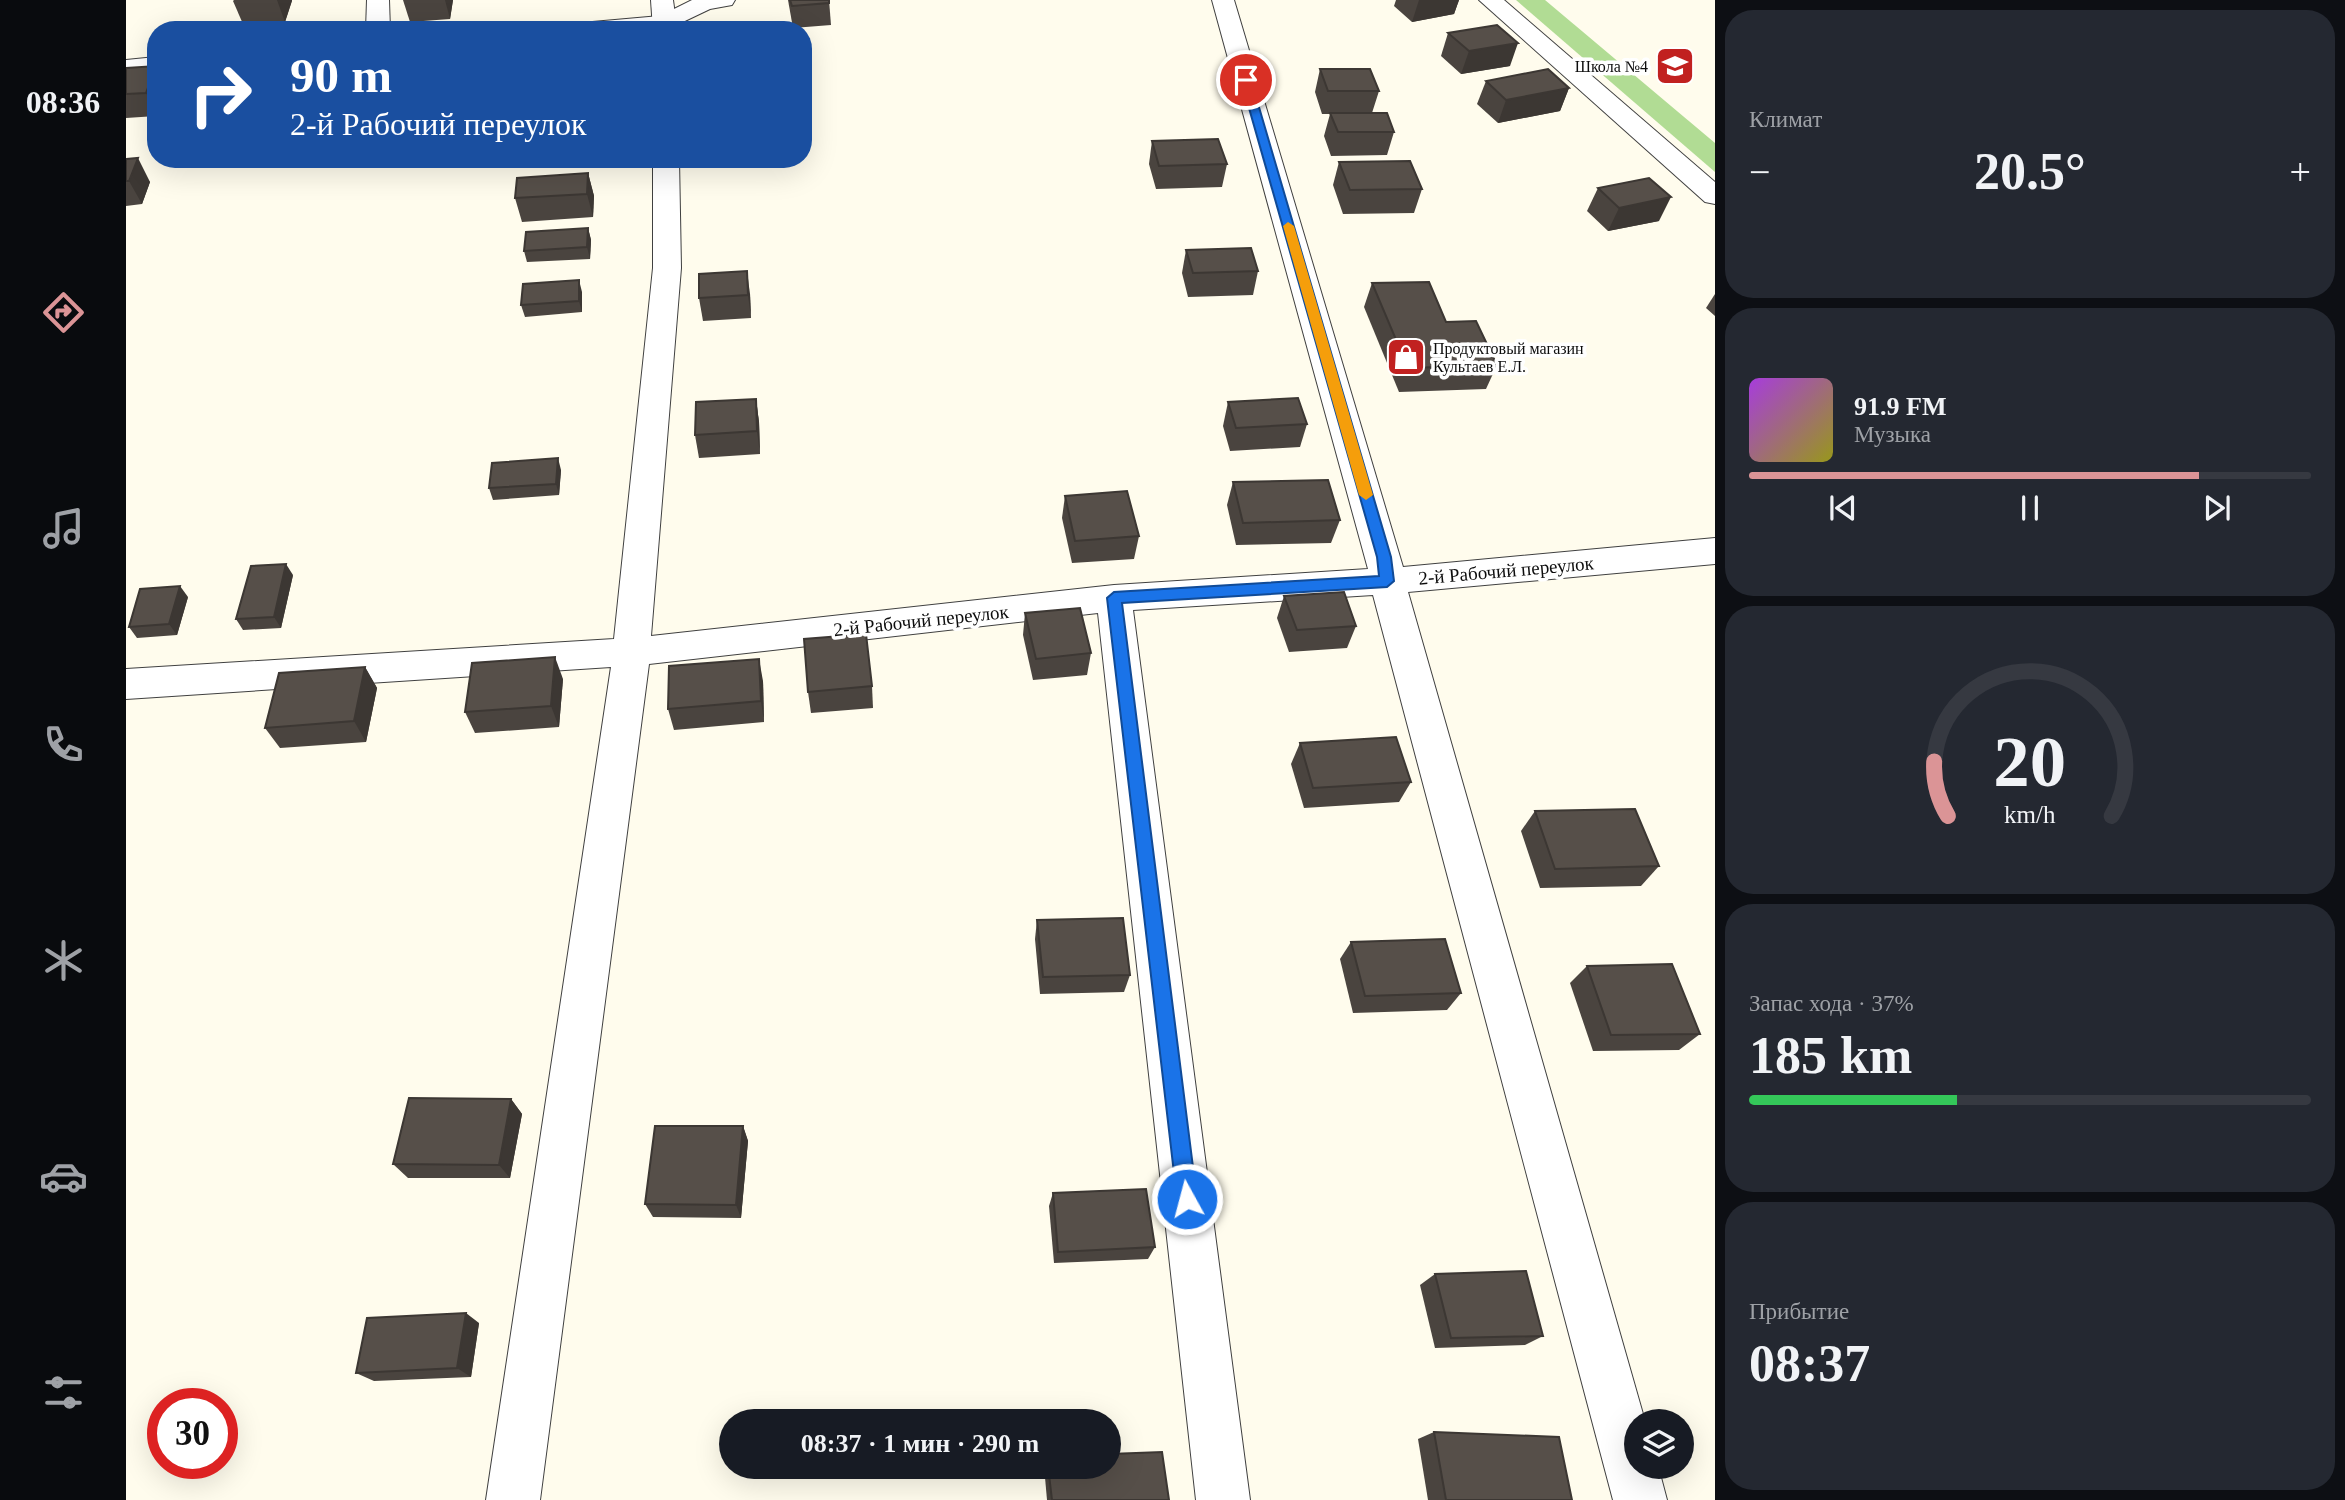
<!DOCTYPE html>
<html lang="ru">
<head>
<meta charset="utf-8">
<style>
	:root { --surface:#171b24; --page:#242831; --text:#f1f3f6; --muted:#9ea1a6; --line:#363941; --accent:#db9496 }
	body { margin:0; font-family:"Times New Roman",serif; background:var(--page); color:var(--text); height:100vh; display:flex; flex-direction:column; font-size:26px; white-space:nowrap }
	* { box-sizing:border-box; margin:0 }
	p { font-size:23px; color:var(--muted) }
	.icon { flex:none; width:38px; height:38px; fill:none; stroke:currentColor; stroke-width:2; stroke-linecap:round; stroke-linejoin:round }
	.map { position:relative; flex:1; overflow:hidden }
	.details { display:flex; flex-direction:column; gap:10px; padding:10px; background:#0d0f14; width:630px }
	.details>* { flex:none }
	.hud { position:absolute; left:21px; top:21px; width:665px; height:147px; border-radius:28px; box-shadow:0 7px 28px #0002; background:#1a4fa0; color:#fff; overflow:hidden }
	.fabs { position:absolute; left:1498px; top:1409px; display:grid; gap:14px }
	.fabs a { display:grid; place-items:center; width:70px; height:70px; border-radius:50%; background:var(--surface); box-shadow:0 7px 28px #0002; font-size:35px }
	.speed { position:absolute; left:21px; top:1388px; display:flex; gap:14px; font-size:35px; font-weight:700; text-align:center }
	.speed>* { display:grid; place-content:center; width:91px; height:91px; border-radius:50%; background:var(--surface); box-shadow:0 7px 28px #0002; line-height:1 }
	.speed .limit { border:10px solid #d22; background:#fff; color:#111 }
	.pin { position:absolute; display:grid; place-items:center; width:60px; height:60px; color:#fff; margin:-30px; border:4px solid #fff; border-radius:50%; box-shadow:0 2px 7px #0007 }
	.me { position:absolute; width:77px; margin:-38px; rotate:353deg; stroke-linejoin:round; filter:drop-shadow(0 0 5px #0008) }
	.turn { display:flex; align-items:center; gap:24px; height:147px; padding:0 28px; font-size:32px }
	.turn .icon { width:91px; height:91px; stroke-width:2.5 }
	.turn b { display:block; font-size:49px; line-height:60px }
	.big { font-size:52px; font-weight:700; line-height:1.1 }
	.details .widget { flex:1; display:flex; flex-direction:column; justify-content:center; gap:10px; min-width:0; padding:0 24px; border-radius:28px; background:var(--page) }
	.details .dial { align-items:center; gap:0 }
	.dial svg { height:182px; overflow:visible; fill:none; stroke:var(--line); stroke-width:7; stroke-linecap:round; text-anchor:middle }
	.dial text { fill:var(--text); stroke:none }
	.song { display:flex; align-items:center; gap:21px }
	.cover { width:84px; height:84px; border-radius:10px; background:linear-gradient(135deg,hsl(280 70% 55%),hsl(60 70% 35%)) }
	.played { height:7px; border-radius:4px; background:linear-gradient(90deg,var(--accent) 80%,var(--line) 80%) }
	.keys { display:flex; justify-content:space-around; direction:ltr }
	.heat { display:flex; justify-content:space-between; align-items:center; font-size:38px; direction:ltr }
	.charge { height:10px; border-radius:5px; background:linear-gradient(90deg,#34c759 37%,var(--line) 0) }
	.trip { position:absolute; left:593px; top:1409px; width:402px; height:70px; border-radius:35px; background:var(--surface); box-shadow:0 7px 28px #0002; font-weight:700; line-height:70px; text-align:center }
	main { display:flex; flex:1; min-height:0 }
	.tabs { display:flex; flex-direction:column; width:126px; justify-content:space-around; align-items:center; background:#090b0e; color:var(--muted) }
	.tabs .icon { width:49px; height:49px }
	.tabs .selected { color:var(--accent) }
	.tabs b { font-size:32px; color:var(--text) }
	.map>svg:first-child { display:block }
	.forest { fill:#b1dc94 }
	.lines { fill:none; stroke-linecap:round; stroke-linejoin:round }
	.minor-casing { stroke:#404040; stroke-width:2 }
	.tertiary-casing { stroke:#404040; stroke-width:2 }
	.minor { fill:#fff; fill-rule:evenodd }
	.tertiary { fill:#fff; fill-rule:evenodd }
	.wall { fill:#4a443f }
	.shaded-wall { fill:#3c3733 }
	.building { fill:#564f49; stroke:#3c3733; stroke-width:2 }
	.route { fill:#1a73e8; stroke:#114b97; stroke-width:2 }
	.slow { fill:#f59e0b }
	.labels { text-anchor:middle; stroke-width:7; stroke-linejoin:round; paint-order:stroke }
	.far-poi-label { font-size:16px; fill:#0d0d0d; stroke:#fff; text-anchor:end }
	.street-label { font-size:19px; fill:#0d0d0d; stroke:#fff }
</style>
</head>
<body>
<main>
<nav class="tabs">
<b>08:36</b>
<svg class="icon selected" aria-label="directions" viewBox="0 0 24 24"><path d="M12 3l9 9-9 9-9-9zM9 14v-3h6M13 9l2 2-2 2"/></svg>
<svg class="icon" aria-label="music" viewBox="0 0 24 24"><path d="M9 18V5l10-2v13"/><circle cx="6" cy="18" r="3"/><circle cx="16" cy="16" r="3"/></svg>
<svg class="icon" aria-label="phone" viewBox="0 0 24 24"><path d="M5 4h4l2 5-3 2q2 4 5 5l2-3 5 2v4C11 20 4 13 5 4z"/></svg>
<svg class="icon" aria-label="climate" viewBox="0 0 24 24"><path d="M12 3v18M4 7l16 10M4 17L20 7"/></svg>
<svg class="icon" aria-label="car" viewBox="0 0 24 24"><path d="M5 17H2v-5l4-1 3-4h7l3 4 3 1v5h-3M9 17h6M6 11h13"/><circle cx="7" cy="17" r="2"/><circle cx="17" cy="17" r="2"/></svg>
<svg class="icon" aria-label="filters" viewBox="0 0 24 24"><path d="M4 7h16M4 17h16"/><circle cx="9" cy="7" r="2"/><circle cx="15" cy="17" r="2"/></svg>
</nav>
<div class="map">
<svg width="1589" height="1500" viewBox="0 0 1589 1500">
	<rect width="100%" height="100%" fill="#fffced"/>
	<path class="forest" d="M1390,0H1419L1589,143V172Z"/>
	<g class="lines">
		<g class="minor-casing">
			<g id="minor">
				<path d="M241,0H263L264,30H240Z"/>
				<path d="M525,0H547L551,30H527Z"/>
				<path d="M1086,0H1108L1277,567L1589,538V564L1282,592L1519,1421H1510V1466H1532L1541,1500H1487L1247,595L1007,610L1124,1500H1070L972,613L523,664L414,1500H360L485,667L0,699V669L488,639L527,268V159H553L555,268L525,636L988,585L1242,569Z"/>
				<path d="M1353,0H1378L1589,182V204L1579,202Z"/>
			</g>
		</g>
		<g class="tertiary-casing">
			<g id="tertiary">
				<path d="M566,0H609L606,5L584,9L540,30H443L455,23L534,16Z"/>
				<path d="M30,57V71L0,74V60Z"/>
			</g>
		</g>
		<use href="#minor" class="minor"/>
		<use href="#tertiary" class="tertiary"/>
	</g>
	<g class="wall">
		<path d="M108,0H166V1L159,22L117,24L107,1Z"/>
		<path d="M277,0H327L324,19L284,22Z"/>
		<path d="M662,0H703L705,25L667,28Z"/>
		<path d="M1270,0H1333L1328,14L1286,22L1268,6Z"/>
		<path d="M1322,33L1384,66L1335,74L1315,56Z"/>
		<path d="M30,66V116L0,118V68Z"/>
		<path d="M1194,69L1253,91L1246,113L1268,132L1261,155L1205,156L1198,136L1204,114H1196L1189,92Z"/>
		<path d="M1360,81L1443,88L1434,111L1372,123L1351,104Z"/>
		<path d="M1026,141L1101,164L1096,187L1030,189L1023,164Z"/>
		<path d="M0,159L24,182L16,204L0,206Z"/>
		<path d="M1213,162L1296,189L1288,213L1217,214L1207,185Z"/>
		<path d="M462,173L468,196L467,217L396,222L389,198Z"/>
		<path d="M1472,188L1533,221L1482,231L1461,211Z"/>
		<path d="M462,228L465,240L464,259L401,262L398,251Z"/>
		<path d="M1060,250L1132,271L1127,295L1062,297L1056,273Z"/>
		<path d="M1246,283L1320,322L1371,365L1360,389L1273,392L1238,307Z"/>
		<path d="M456,292V312L399,317L395,305Z"/>
		<path d="M624,294L625,318L577,321L573,298Z"/>
		<path d="M1589,294V316L1580,308Z"/>
		<path d="M630,399L633,422L634,454L573,458L569,435Z"/>
		<path d="M1102,402L1181,424L1174,447L1104,451L1097,426Z"/>
		<path d="M435,470L433,495L367,500L363,488Z"/>
		<path d="M1107,482L1214,520L1205,543L1110,545L1101,505Z"/>
		<path d="M939,496L1013,536L1008,559L946,563L936,518Z"/>
		<path d="M167,575L155,628L117,630L110,619Z"/>
		<path d="M1158,596L1230,626L1221,648L1163,652L1151,618Z"/>
		<path d="M62,597L51,635L11,638L3,627Z"/>
		<path d="M899,613L965,653L961,675L907,680L897,635Z"/>
		<path d="M239,667L251,688L240,742L154,748L139,728Z"/>
		<path d="M437,679L433,727L349,733L339,712Z"/>
		<path d="M637,681L638,722L548,730L542,709Z"/>
		<path d="M746,686L747,708L685,713L682,692Z"/>
		<path d="M1174,743L1285,782L1273,802L1178,808L1165,764Z"/>
		<path d="M1409,811L1533,866L1515,886L1414,888L1395,831Z"/>
		<path d="M911,920L1004,975L998,992L914,994L909,939Z"/>
		<path d="M1225,942L1335,993L1321,1010L1227,1013L1214,959Z"/>
		<path d="M1461,966L1574,1034L1553,1050L1467,1051L1444,983Z"/>
		<path d="M385,1099L396,1114L384,1178H282L267,1164Z"/>
		<path d="M617,1126L622,1141L615,1218L527,1217L519,1204Z"/>
		<path d="M927,1193L1029,1247L1022,1259L928,1263L923,1206Z"/>
		<path d="M1309,1274L1417,1336L1399,1345L1309,1348L1294,1285Z"/>
		<path d="M353,1323L345,1377L248,1381L230,1373Z"/>
		<path d="M1308,1432L1446,1500H1302L1292,1439Z"/>
		<path d="M918,1466H984L1043,1500H921Z"/>
	</g>
	<g class="shaded-wall">
		<path d="M151,0H166L159,22Z"/>
		<path d="M319,0H327L324,19Z"/>
		<path d="M1293,0H1333L1328,14L1286,22Z"/>
		<path d="M1392,43L1384,66L1335,74L1343,51Z"/>
		<path d="M30,67V113L20,93Z"/>
		<path d="M1443,88L1434,111L1372,123L1380,100Z"/>
		<path d="M12,158L24,182L16,204L3,181Z"/>
		<path d="M462,173L468,196L467,217L461,194Z"/>
		<path d="M1545,197L1533,221L1482,231L1493,208Z"/>
		<path d="M462,228L465,240L464,259L461,247Z"/>
		<path d="M621,271L624,294L625,318L622,295Z"/>
		<path d="M453,280L456,292V312L453,301Z"/>
		<path d="M630,399L633,422L634,454L631,431Z"/>
		<path d="M432,458L435,470L433,495L430,484Z"/>
		<path d="M160,564L167,575L155,628L148,617Z"/>
		<path d="M54,586L62,597L51,635L43,624Z"/>
		<path d="M429,657L437,679L433,727L425,706Z"/>
		<path d="M633,659L637,681L638,722L635,701Z"/>
		<path d="M239,667L251,688L240,742L228,721Z"/>
		<path d="M385,1099L396,1114L384,1178L373,1165Z"/>
		<path d="M617,1126L622,1141L615,1218L610,1205Z"/>
		<path d="M340,1313L353,1323L345,1377L331,1368Z"/>
	</g>
	<g class="building">
		<path d="M664,0H703V3L666,6Z"/>
		<path d="M1371,25L1392,43L1343,51L1322,33Z"/>
		<path d="M30,66L20,93L0,94V68Z"/>
		<path d="M1194,69H1244L1253,91H1202Z"/>
		<path d="M1422,69L1443,88L1380,100L1360,81Z"/>
		<path d="M1204,113H1261L1268,132H1212Z"/>
		<path d="M1092,139L1101,164L1033,166L1026,141Z"/>
		<path d="M12,158L3,181H0V159Z"/>
		<path d="M1284,161L1296,189L1224,190L1213,162Z"/>
		<path d="M462,173L461,194L389,198L391,178Z"/>
		<path d="M1523,178L1545,197L1493,208L1472,188Z"/>
		<path d="M462,228L461,247L398,251L400,232Z"/>
		<path d="M1125,248L1132,271L1067,273L1060,250Z"/>
		<path d="M621,271L622,295L573,298V274Z"/>
		<path d="M453,280V301L395,305L397,284Z"/>
		<path d="M1303,282L1320,322L1350,321L1371,365L1282,368L1246,283Z"/>
		<path d="M1172,398L1181,424L1110,428L1102,402Z"/>
		<path d="M630,399L631,431L569,435L570,402Z"/>
		<path d="M432,458L430,484L363,488L366,463Z"/>
		<path d="M1202,480L1214,520L1117,523L1107,482Z"/>
		<path d="M1001,491L1013,536L949,541L939,496Z"/>
		<path d="M160,564L148,617L110,619L125,566Z"/>
		<path d="M54,586L43,624L3,627L14,589Z"/>
		<path d="M1218,592L1230,626L1171,630L1158,596Z"/>
		<path d="M954,608L965,653L910,659L899,613Z"/>
		<path d="M740,634L746,686L682,692L678,639Z"/>
		<path d="M429,657L425,706L339,712L346,663Z"/>
		<path d="M633,659L635,701L542,709L543,666Z"/>
		<path d="M239,667L228,721L139,728L153,673Z"/>
		<path d="M1270,737L1285,782L1187,788L1174,743Z"/>
		<path d="M1509,809L1533,866L1429,869L1409,811Z"/>
		<path d="M997,918L1004,975L917,977L911,920Z"/>
		<path d="M1319,939L1335,993L1239,996L1225,942Z"/>
		<path d="M1546,964L1574,1034L1485,1035L1461,966Z"/>
		<path d="M283,1098L385,1099L373,1165L267,1164Z"/>
		<path d="M529,1126H617L610,1205L519,1204Z"/>
		<path d="M1020,1189L1029,1247L932,1252L927,1193Z"/>
		<path d="M1400,1271L1417,1336L1325,1338L1309,1274Z"/>
		<path d="M340,1313L331,1368L230,1373L241,1318Z"/>
		<path d="M1308,1432L1433,1437L1446,1500H1320Z"/>
		<path d="M1036,1452L1043,1500H926L922,1466H984V1454Z"/>
	</g>
	<path class="route" d="M1120,77L1125,80L1265,557L1268,581L1261,587L996,603L1071,1199L1068,1206L1061,1209L1054,1206L1051,1199L981,598L988,592L1253,576L1251,557L1115,80Z"/>
	<path class="slow" d="M1162,222L1168,226L1247,495L1240,500L1233,495L1157,226Z"/>
	<defs>
		<g id="school-square" transform="scale(2.0125)"><rect x="-9" y="-9" width="18" height="18" rx="4" fill="#c12120" stroke="#fff"/><path d="M0-5L7-2L0 1L-7-2ZM-4 1L0 2.5L4 1V4Q0 6-4 4Z" fill="#fff"/></g>
		<g id="shop-square" transform="scale(2.0125)"><rect x="-9" y="-9" width="18" height="18" rx="4" fill="#c12120" stroke="#fff"/><path d="M-5-2.5h2.3a2.7 3.5 0 0 1 5.4 0H5L5.5 6h-11ZM-1.5-2.5h3a1.5 2.3 0 0 0-3 0Z" fill="#fff"/></g>
	</defs>
	<g fill-rule="evenodd">
		<use href="#school-square" x="1549" y="66"/>
		<use href="#shop-square" x="1280" y="357"/>
	</g>
	<g class="labels">
		<g class="far-poi-label">
			<text x="1522" y="72">Школа №4</text>
			<text x="1307" y="354" text-anchor="start">Продуктовый магазин<tspan x="1307" dy="18">Культаев Е.Л.</tspan></text>
		</g>
		<g class="street-label">
			<text transform="translate(1380 570) rotate(-5)" y="7">2-й Рабочий переулок</text>
			<text transform="translate(795 620) rotate(-6)" y="7">2-й Рабочий переулок</text>
		</g>
	</g>
</svg>
<div class="fabs">
<a><svg class="icon" aria-label="layers" viewBox="0 0 24 24"><path d="M12 4l9 5-9 5-9-5zM3 14l9 5 9-5"/></svg></a>
</div>
<div class="speed"><div class="limit">30</div></div>
<div class="pin" style="left:1120px;top:80px;background:#d93025"><svg class="icon" aria-label="arrive" viewBox="0 0 24 24"><path d="M6 21V4h12l-3 4 3 4H6"/></svg></div>
<svg class="me" style="left:1061px;top:1199px" viewBox="-20 -20 40 40"><circle r="17" fill="#1a73e8" stroke="#fff" stroke-width="3"/><path d="M0-11L8 9 0 5-8 9z" fill="#fff"/></svg>
<div class="trip">08:37 · 1 мин · 290 m</div>
<div class="hud">
<div class="turn"><svg class="icon" aria-label="right" viewBox="0 0 24 24"><path d="M7 20v-9h11M14 6l5 5-5 5"/></svg><div><b>90 m</b>2-й Рабочий переулок</div></div>
</div>
</div>
<section class="details">
<div class="widget"><p>Климат</p>
<div class="heat"><a>−</a><b class="big">20.5°</b><a>+</a></div>
</div>
<div class="widget">
<div class="song"><i class="cover"></i><div><b>91.9 FM</b><p>Музыка</p></div></div>
<div class="played"></div>
<div class="keys"><svg class="icon" aria-label="previous" viewBox="0 0 24 24"><path d="M18 5L8 12l10 7zM5 5v14"/></svg><svg class="icon" aria-label="pause" viewBox="0 0 24 24"><path d="M8 5v14M16 5v14"/></svg><svg class="icon" aria-label="next" viewBox="0 0 24 24"><path d="M6 5l10 7-10 7zM19 5v14"/></svg></div>
</div>
<div class="widget dial"><svg viewBox="0 0 100 80">
<path d="M14 69A42 42 0 1 1 86 69"/>
<path d="M14 69A42 42 0 0 1 8 45" stroke="#db9496"/>
<text x="50" y="56" font-size="32" font-weight="700">20</text>
<text x="50" y="72" font-size="11">km/h</text>
</svg></div>
<div class="widget"><p>Запас хода · 37%</p><b class="big">185 km</b><div class="charge"></div></div>
<div class="widget"><p>Прибытие</p><b class="big">08:37</b></div>
</section>
</main>
</body>
</html>
